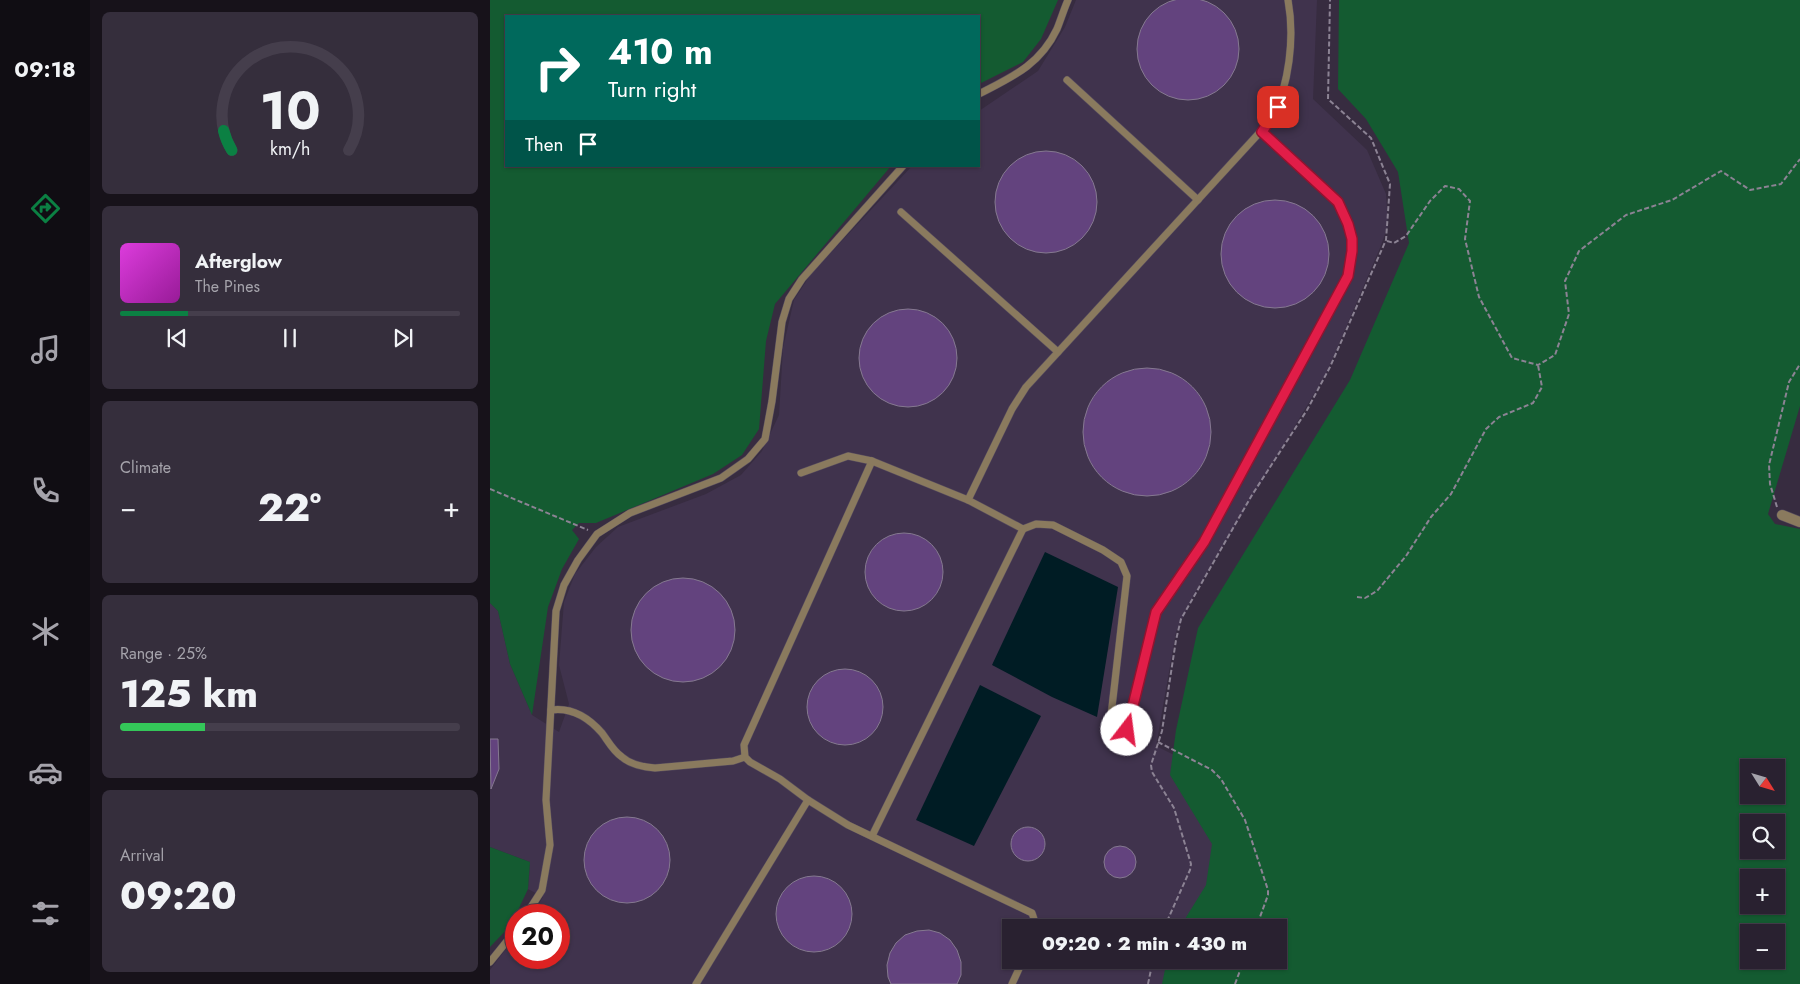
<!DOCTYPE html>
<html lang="en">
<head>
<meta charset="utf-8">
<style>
	:root { --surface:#292130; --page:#352e3c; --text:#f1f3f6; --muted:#a5a3ab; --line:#453e4c; --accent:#0b8043 }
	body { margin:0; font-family:Jost,sans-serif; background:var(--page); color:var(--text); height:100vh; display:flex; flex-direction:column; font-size:19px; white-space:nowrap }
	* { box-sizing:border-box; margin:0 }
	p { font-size:16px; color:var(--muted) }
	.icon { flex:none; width:28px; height:28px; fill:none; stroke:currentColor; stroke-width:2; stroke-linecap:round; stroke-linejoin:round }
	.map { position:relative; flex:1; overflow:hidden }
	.drawer { display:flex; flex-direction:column; gap:12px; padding:12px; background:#17121a; width:400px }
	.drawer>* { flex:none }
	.guide { position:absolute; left:15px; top:15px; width:475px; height:152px; border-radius:0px; box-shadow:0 1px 4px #0004,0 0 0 1px var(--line); background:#00695c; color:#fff; overflow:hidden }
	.needle { width:32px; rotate:127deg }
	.fabs { position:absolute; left:1250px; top:759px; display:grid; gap:10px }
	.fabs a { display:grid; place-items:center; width:45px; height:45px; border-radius:0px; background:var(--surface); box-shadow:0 1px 4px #0004,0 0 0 1px var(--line); font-size:25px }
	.speed { position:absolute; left:15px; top:904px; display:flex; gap:10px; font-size:25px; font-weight:700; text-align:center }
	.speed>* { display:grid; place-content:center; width:65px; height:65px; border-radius:50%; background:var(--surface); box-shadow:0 1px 4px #0004,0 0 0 1px var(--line); line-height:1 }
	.speed .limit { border:8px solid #d22; background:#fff; color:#111 }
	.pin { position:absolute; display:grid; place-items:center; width:42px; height:42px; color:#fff; margin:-21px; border-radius:10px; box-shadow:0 2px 8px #0006 }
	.me { position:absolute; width:55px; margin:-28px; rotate:15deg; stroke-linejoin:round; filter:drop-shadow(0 0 4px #0008) }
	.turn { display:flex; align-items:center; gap:18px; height:105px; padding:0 20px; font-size:22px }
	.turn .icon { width:65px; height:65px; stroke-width:2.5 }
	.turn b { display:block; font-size:35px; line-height:42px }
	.then { display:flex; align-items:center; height:48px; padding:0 20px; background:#0003; gap:10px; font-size:19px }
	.big { font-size:38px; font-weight:800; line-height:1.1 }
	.drawer .widget { flex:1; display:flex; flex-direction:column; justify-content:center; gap:8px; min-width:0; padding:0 18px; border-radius:8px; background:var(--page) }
	.drawer .dial { align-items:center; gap:0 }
	.dial svg { height:130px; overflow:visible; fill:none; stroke:var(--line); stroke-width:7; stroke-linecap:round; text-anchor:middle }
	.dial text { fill:var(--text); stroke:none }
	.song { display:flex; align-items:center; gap:15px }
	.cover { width:60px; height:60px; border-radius:8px; background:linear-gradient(135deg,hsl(300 70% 55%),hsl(300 70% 35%)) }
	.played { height:5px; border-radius:2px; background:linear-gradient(90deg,var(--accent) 20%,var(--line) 20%) }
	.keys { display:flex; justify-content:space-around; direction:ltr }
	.heat { display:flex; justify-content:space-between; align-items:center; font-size:28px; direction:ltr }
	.charge { height:8px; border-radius:4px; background:linear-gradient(90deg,#34c759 25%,var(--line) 0) }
	.trip { position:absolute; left:512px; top:919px; width:285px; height:50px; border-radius:0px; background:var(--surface); box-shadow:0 1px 4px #0004,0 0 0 1px var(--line); font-weight:800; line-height:50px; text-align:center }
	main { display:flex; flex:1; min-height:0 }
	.menu { display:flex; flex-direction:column; width:90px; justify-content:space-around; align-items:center; background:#100d13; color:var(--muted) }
	.menu .icon { width:35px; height:35px }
	.menu .on { color:var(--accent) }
	.menu b { font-size:22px; color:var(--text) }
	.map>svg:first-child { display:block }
	.built { fill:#40334d }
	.green { fill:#145b31; fill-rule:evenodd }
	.water { fill:#001c24 }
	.building { fill:#63437e; stroke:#857990 }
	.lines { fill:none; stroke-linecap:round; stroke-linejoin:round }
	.service-casing { stroke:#554b5e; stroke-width:8 }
	.minor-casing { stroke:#554b5e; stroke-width:11 }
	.path { stroke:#8c8394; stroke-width:2; stroke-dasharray:5 2.5; stroke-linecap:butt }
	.service { stroke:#8a7a5e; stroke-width:7 }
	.minor { stroke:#8a7a5e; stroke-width:10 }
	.route-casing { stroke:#92132f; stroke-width:12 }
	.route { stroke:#e11d48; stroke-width:9 }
</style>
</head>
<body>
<main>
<nav class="menu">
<b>09:18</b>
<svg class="icon on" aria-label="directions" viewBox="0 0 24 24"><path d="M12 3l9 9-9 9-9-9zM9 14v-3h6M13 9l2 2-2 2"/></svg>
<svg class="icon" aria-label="music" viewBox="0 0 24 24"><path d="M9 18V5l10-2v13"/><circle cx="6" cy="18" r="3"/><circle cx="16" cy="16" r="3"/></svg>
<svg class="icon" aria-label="phone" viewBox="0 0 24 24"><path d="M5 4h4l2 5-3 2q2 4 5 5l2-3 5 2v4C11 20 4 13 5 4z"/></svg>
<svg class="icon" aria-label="climate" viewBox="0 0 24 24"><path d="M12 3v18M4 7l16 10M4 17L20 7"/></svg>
<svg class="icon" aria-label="car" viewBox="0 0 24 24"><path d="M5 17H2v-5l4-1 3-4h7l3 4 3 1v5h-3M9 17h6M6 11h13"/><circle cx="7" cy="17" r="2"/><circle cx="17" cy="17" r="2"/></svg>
<svg class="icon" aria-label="filters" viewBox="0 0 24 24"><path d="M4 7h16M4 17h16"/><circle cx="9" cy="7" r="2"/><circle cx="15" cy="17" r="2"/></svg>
</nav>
<section class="drawer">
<div class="widget dial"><svg viewBox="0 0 100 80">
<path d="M14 69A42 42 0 1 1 86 69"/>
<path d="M14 69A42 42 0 0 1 9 57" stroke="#0b8043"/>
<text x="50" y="56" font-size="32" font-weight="700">10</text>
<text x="50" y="72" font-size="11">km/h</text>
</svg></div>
<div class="widget">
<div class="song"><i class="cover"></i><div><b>Afterglow</b><p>The Pines</p></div></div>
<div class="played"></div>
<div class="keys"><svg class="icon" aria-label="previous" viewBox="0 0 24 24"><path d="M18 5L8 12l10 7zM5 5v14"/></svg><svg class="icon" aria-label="pause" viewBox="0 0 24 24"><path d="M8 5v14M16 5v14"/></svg><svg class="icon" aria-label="next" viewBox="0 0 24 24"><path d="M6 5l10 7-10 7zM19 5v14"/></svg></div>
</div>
<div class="widget"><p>Climate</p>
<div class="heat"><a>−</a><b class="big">22°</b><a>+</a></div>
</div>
<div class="widget"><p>Range · 25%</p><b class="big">125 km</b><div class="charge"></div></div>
<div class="widget"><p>Arrival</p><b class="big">09:20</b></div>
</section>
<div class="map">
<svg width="1310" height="984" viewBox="0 0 1310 984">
	<rect width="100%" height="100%" fill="#372c40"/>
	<path class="built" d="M586,0H827L823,99L877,150L896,194L898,226L890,248L836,374L705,593L686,632L666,746L722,774L763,927L521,928V960H751L742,984H0V970L26,936V958H69V915H42L53,897L38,889L40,862L0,847V603L8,611L20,664L42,715L69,732L79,704L69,665L74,602L85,574L106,547L128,527L216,494L251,475L272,451L289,415L293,348L304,300L321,274L422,166H489V111L548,71L575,27Z"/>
	<g class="green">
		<path d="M0,0H568L551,39L533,62L489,84V16H16V166H401L285,304L276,341L269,429L252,455L223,474L106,523H89L82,530L89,539L72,569L58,607L42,715L20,664L8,611L0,603Z"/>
		<path d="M849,0H1310V406L1278,514L1285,524L1310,529V984H672L677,960H789V928L690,927L716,885L722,844L680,775L686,730L708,628L860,380L919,243L908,172L876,119L848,89ZM1259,768H1286V795H1259ZM1259,822H1286V850H1259ZM1259,878H1286V905H1259ZM1259,932H1286V960H1259Z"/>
		<path d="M0,847L40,862L38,889L21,925L0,947Z"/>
	</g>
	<g class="water">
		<path d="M555,552L628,587L607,717L562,697L502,665Z"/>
		<path d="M490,685L551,716L484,846L426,820Z"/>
	</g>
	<g class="building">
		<circle cx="698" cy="49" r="51"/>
		<circle cx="556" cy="202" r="51"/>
		<circle cx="785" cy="254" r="54"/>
		<circle cx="418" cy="358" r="49"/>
		<circle cx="657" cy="432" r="64"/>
		<circle cx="414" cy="572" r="39"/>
		<circle cx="193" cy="630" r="52"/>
		<circle cx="355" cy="707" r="38"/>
		<path d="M0,739H8L9,769L1,789Z"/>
		<circle cx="137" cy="860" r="43"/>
		<circle cx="538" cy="844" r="17"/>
		<circle cx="630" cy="862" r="16"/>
		<circle cx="324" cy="914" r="38"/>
		<path d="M439,930L450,933L460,940L467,950L471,962V975L467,984H401L398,977L397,965L400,953L406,943L415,935L427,931Z"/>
	</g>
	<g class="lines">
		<g class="service-casing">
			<g id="service">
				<path d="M577,80L708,200"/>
				<path d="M489,94C522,77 550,65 567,29C571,19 574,9 578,0"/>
				<path d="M411,212L568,352"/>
				<path d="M382,461L254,745L255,757L260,762L290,779L318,800L358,825L542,913L547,928"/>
				<path d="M311,473L358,456L382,461L478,500L533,529L546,524L563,525L613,550L631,562L637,576L619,733L628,737L637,730L639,721L666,612L713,542L858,276L863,251L862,239L858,224L847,202L772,132"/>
				<path d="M478,500L522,409L536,387L782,119C799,85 805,38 798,0"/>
				<path d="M61,710C82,707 98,717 112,733C118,741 123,751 132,757C141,765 153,767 165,768L243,761L255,757"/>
				<path d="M382,836L533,529"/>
				<path d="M36,915L52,890L60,845L56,800L66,611L74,585L88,560L107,534L140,513L231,478L258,459L275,439L282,401L292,322L299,299L312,279L413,166"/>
				<path d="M0,962L26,930"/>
				<path d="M206,984L318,800"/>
				<path d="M522,984L533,960"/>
			</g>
		</g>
		<g class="minor-casing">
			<path id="minor" d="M1292,515L1310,522"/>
		</g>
		<g class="path">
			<path d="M897,241L904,243L916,236L940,201L955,186L969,189L980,201L975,239L989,297L1022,358L1048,365L1065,355L1079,314L1075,281L1089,251L1136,215L1182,200L1231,171L1260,190L1291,184L1310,159"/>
			<path d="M0,489L98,530"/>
			<path d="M1287,507L1280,484L1279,465L1299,382L1310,364"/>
			<path d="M867,597L875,598L887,591L916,556L941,517L961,494L996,429L1009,417L1043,403L1052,387L1048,365"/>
			<path d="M668,742L722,770L731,779L755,820L778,890V895L766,928"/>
			<path d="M674,928L700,870L701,864L684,808L662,772L661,765L672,731L686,640L691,619L762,495L817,410L840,367L896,240L900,184L881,138L838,99L840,0"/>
			<path d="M658,984L663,960"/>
			<path d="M745,984L754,960"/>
		</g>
		<use href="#service" class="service"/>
		<use href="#minor" class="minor"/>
	</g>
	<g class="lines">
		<g class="route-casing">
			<path id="route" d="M637,730L666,612L714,542L858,276L862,251V239L858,224L848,202L772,132L788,107"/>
		</g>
		<use href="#route" class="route"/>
	</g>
</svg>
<div class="fabs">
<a><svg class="needle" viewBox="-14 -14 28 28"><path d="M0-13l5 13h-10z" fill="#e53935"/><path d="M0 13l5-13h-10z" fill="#a5a3ab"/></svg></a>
<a><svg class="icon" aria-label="search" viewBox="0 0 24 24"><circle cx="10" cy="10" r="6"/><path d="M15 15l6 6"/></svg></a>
<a>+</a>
<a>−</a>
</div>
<div class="speed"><div class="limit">20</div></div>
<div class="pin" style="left:788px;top:107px;background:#d93025"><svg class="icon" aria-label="arrive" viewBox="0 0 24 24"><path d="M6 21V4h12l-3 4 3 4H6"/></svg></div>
<svg class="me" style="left:637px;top:730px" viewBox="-20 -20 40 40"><circle r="19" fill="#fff"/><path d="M0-13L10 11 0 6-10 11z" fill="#e11d48"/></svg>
<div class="trip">09:20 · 2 min · 430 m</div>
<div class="guide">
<div class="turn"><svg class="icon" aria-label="right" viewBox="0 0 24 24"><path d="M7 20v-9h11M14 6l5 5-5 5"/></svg><div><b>410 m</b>Turn right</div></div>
<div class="then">Then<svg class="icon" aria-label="arrive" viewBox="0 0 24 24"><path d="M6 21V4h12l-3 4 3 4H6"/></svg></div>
</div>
</div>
</main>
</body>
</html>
